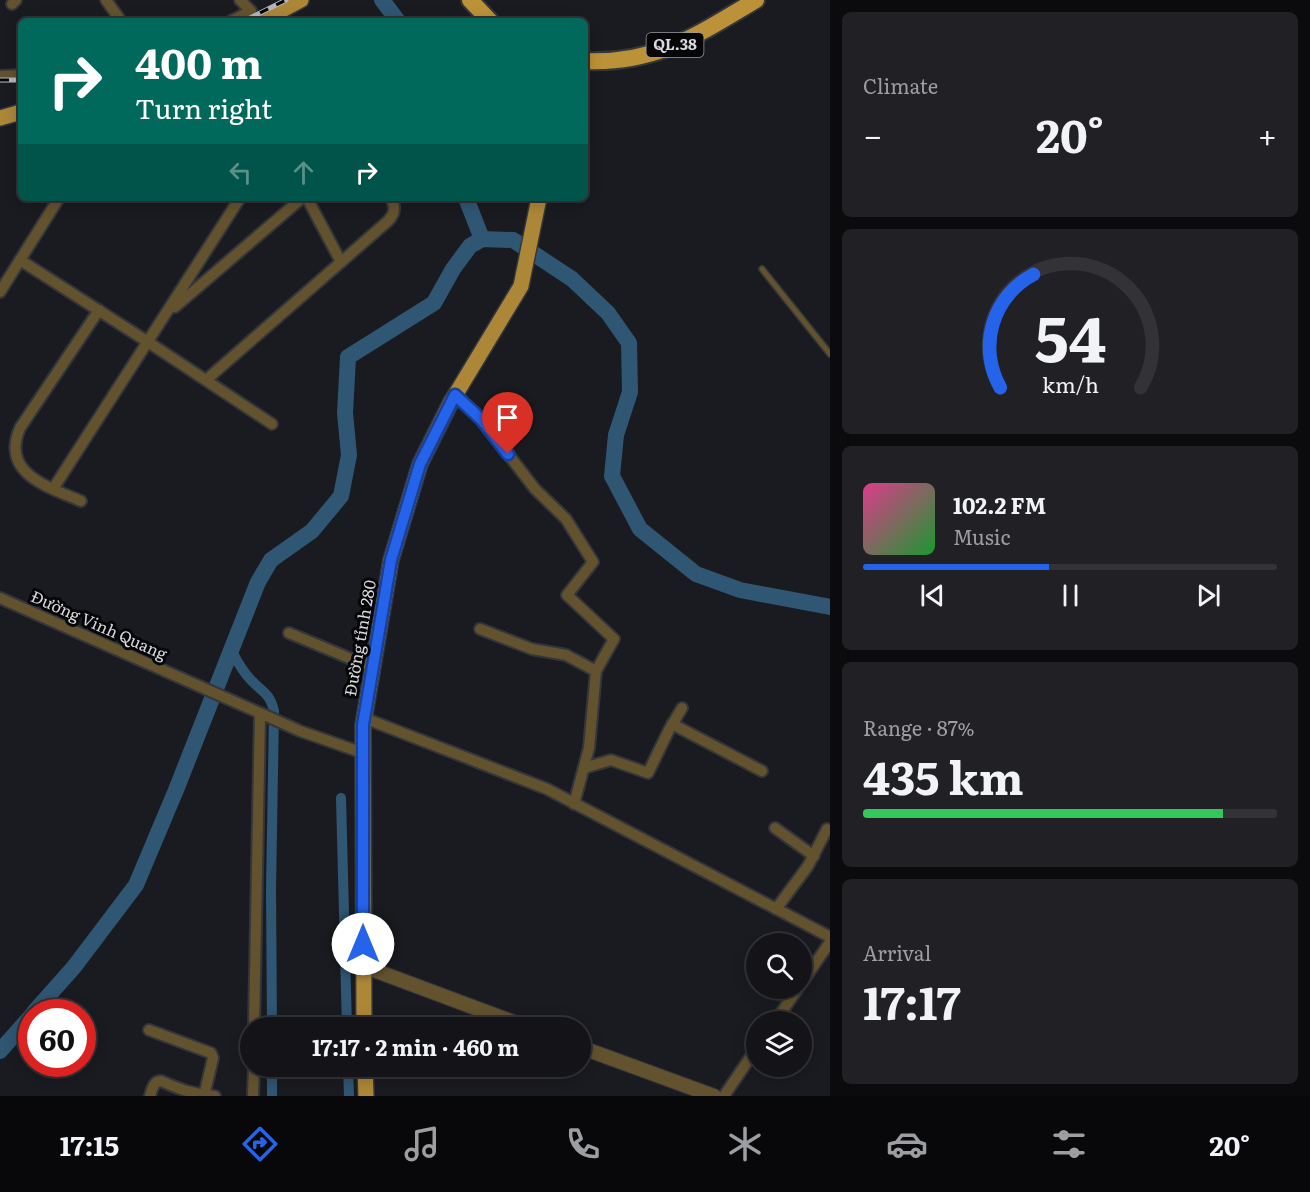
<!DOCTYPE html>
<html lang="en">
<head>
<meta charset="utf-8">
<style>
	:root { --surface:#141418; --page:#212125; --text:#f1f3f6; --muted:#9d9ea2; --line:#333337; --accent:#2563eb }
	body { margin:0; font-family:Literata,serif; background:var(--page); color:var(--text); height:100vh; display:flex; flex-direction:column; font-size:22px; white-space:nowrap }
	* { box-sizing:border-box; margin:0 }
	p { font-size:20px; color:var(--muted) }
	.icon { flex:none; width:33px; height:33px; fill:none; stroke:currentColor; stroke-width:2; stroke-linecap:round; stroke-linejoin:round }
	.map { position:relative; flex:1; overflow:hidden }
	.details { display:flex; flex-direction:column; gap:12px; padding:12px; background:#0b0b0d; width:480px }
	.details>* { flex:none }
	.top-card { position:absolute; left:18px; top:18px; width:570px; height:183px; border-radius:9px; box-shadow:0 3px 15px #0003,0 0 0 2px var(--line); background:#00695c; color:#fff; overflow:hidden }
	.fabs { position:absolute; left:746px; top:933px; display:grid; gap:12px }
	.fabs a { display:grid; place-items:center; width:66px; height:66px; border-radius:50%; background:var(--surface); box-shadow:0 3px 15px #0003,0 0 0 2px var(--line); font-size:30px }
	.speed { position:absolute; left:18px; top:999px; display:flex; gap:12px; font-size:30px; font-weight:700; text-align:center }
	.speed>* { display:grid; place-content:center; width:78px; height:78px; border-radius:50%; background:var(--surface); box-shadow:0 3px 15px #0003,0 0 0 2px var(--line); line-height:1 }
	.speed .limit { border:9px solid #d22; background:#fff; color:#111 }
	.pin { position:absolute; display:grid; place-items:center; width:51px; height:51px; color:#fff; margin:-62px -26px; border-radius:50% 50% 50% 0; rotate:-45deg; box-shadow:0 0 6px #0007 }
	.pin .icon { rotate:45deg }
	.me { position:absolute; width:66px; margin:-33px; rotate:0deg; stroke-linejoin:round; filter:drop-shadow(0 0 4px #0008) }
	.turn { display:flex; align-items:center; gap:21px; height:126px; padding:0 18px; font-size:27px }
	.turn .icon { width:78px; height:78px; stroke-width:2.5 }
	.turn b { display:block; font-size:42px; line-height:51px }
	.lanes { display:flex; align-items:center; height:57px; padding:0 18px; background:#0003; justify-content:center; gap:30px; direction:ltr }
	.lanes .off { opacity:.35 }
	.big { font-size:45px; font-weight:700; line-height:1.1 }
	.details .tile { flex:1; display:flex; flex-direction:column; justify-content:center; gap:9px; min-width:0; padding:0 21px; border-radius:9px; background:var(--page) }
	.details .dial { align-items:center; gap:0 }
	.dial svg { height:156px; overflow:visible; fill:none; stroke:var(--line); stroke-width:7; stroke-linecap:round; text-anchor:middle }
	.dial text { fill:var(--text); stroke:none }
	.song { display:flex; align-items:center; gap:18px }
	.cover { width:72px; height:72px; border-radius:9px; background:linear-gradient(135deg,hsl(330 70% 55%),hsl(130 70% 35%)) }
	.played { height:6px; border-radius:3px; background:linear-gradient(90deg,var(--accent) 45%,var(--line) 45%) }
	.keys { display:flex; justify-content:space-around; direction:ltr }
	.heat { display:flex; justify-content:space-between; align-items:center; font-size:33px; direction:ltr }
	.charge { height:9px; border-radius:4px; background:linear-gradient(90deg,#34c759 87%,var(--line) 0) }
	.trip { position:absolute; left:240px; top:1017px; width:351px; height:60px; border-radius:30px; background:var(--surface); box-shadow:0 3px 15px #0003,0 0 0 2px var(--line); font-weight:700; line-height:60px; text-align:center }
	.tabs { display:flex; height:96px; justify-content:space-around; align-items:center; background:#08080a; color:var(--muted) }
	.tabs .icon { width:42px; height:42px }
	.tabs .selected { color:var(--accent) }
	.tabs b { font-size:27px; color:var(--text) }
	main { display:flex; flex:1; min-height:0 }
	.map>svg:first-child { display:block }
	.lines { fill:none; stroke-linecap:round; stroke-linejoin:round }
	.canal { stroke:#2f5673; stroke-width:10 }
	.river { stroke:#2f5673; stroke-width:16 }
	.service-casing { stroke:#35363b; stroke-width:8 }
	.minor-casing { stroke:#35363b; stroke-width:14 }
	.tertiary-casing { stroke:#35363b; stroke-width:16 }
	.primary-casing { stroke:#35363b; stroke-width:18 }
	.trunk-casing { stroke:#35363b; stroke-width:20 }
	.service { stroke:#63522e; stroke-width:5 }
	.minor { stroke:#63522e; stroke-width:10 }
	.tertiary { stroke:#63522e; stroke-width:14 }
	.primary { stroke:#ad8738; stroke-width:15 }
	.trunk { stroke:#bc9238; stroke-width:16 }
	.rail-casing { stroke:#b4b5b9; stroke-width:5 }
	.rail { stroke:#060608; stroke-width:3; stroke-dasharray:9; stroke-linecap:butt }
	.route-casing { stroke:#184099; stroke-width:15 }
	.route { stroke:#2563eb; stroke-width:10 }
	.labels { text-anchor:middle; stroke-width:6; stroke-linejoin:round; paint-order:stroke }
	.shield { fill:#060608; stroke:#9a9a9e; stroke-width:1.5 }
	.shield-label { font-size:15px; font-weight:bold; fill:#d9dade }
	.street-label { font-size:16px; fill:#d9dade; stroke:#060608 }
</style>
</head>
<body>
<main>
<div class="map">
<svg width="830" height="1096" viewBox="0 0 830 1096">
	<rect width="100%" height="100%" fill="#1a1b20"/>
	<g class="lines">
		<g class="canal">
			<path d="M231,650C237,661 242,671 251,680C262,692 270,693 274,711L271,890L272,1028"/>
			<path d="M341,798L347,1028"/>
			<path d="M272,1066V1096"/>
			<path d="M348,1066L349,1096"/>
		</g>
		<g class="river">
			<path d="M382,0L398,21"/>
			<path d="M466,198L482,239"/>
			<path d="M34,1012L74,967L136,885L176,790L258,582L271,560L312,531L341,496L349,455L345,413L348,357L434,303L453,269L470,246L482,239L513,240L572,279L608,313L629,343L630,392L616,435L612,476L640,529L696,574L740,590L830,607"/>
			<path d="M0,1051L32,1015"/>
		</g>
		<g class="service-casing">
			<path id="service" d="M762,269L830,354"/>
		</g>
		<g class="minor-casing">
			<g id="minor">
				<path d="M106,0L121,21"/>
				<path d="M12,4L16,0"/>
				<path d="M231,21L251,11L240,0"/>
				<path d="M0,76L21,75"/>
				<path d="M307,198L341,262"/>
				<path d="M20,260L148,342L272,424"/>
				<path d="M0,292L59,198"/>
				<path d="M175,307L302,198"/>
				<path d="M206,380L388,221C395,214 396,207 391,198"/>
				<path d="M455,395L481,419L535,489L566,519L593,562L567,595L614,639L596,671L589,748L574,804"/>
				<path d="M53,489L240,198"/>
				<path d="M81,501C49,487 0,474 20,428L99,310"/>
				<path d="M0,598L260,713"/>
				<path d="M480,629L532,649L566,655L596,671"/>
				<path d="M289,633L373,668"/>
				<path d="M364,718L547,789L830,937"/>
				<path d="M672,724L762,771"/>
				<path d="M584,768L611,760L648,773L669,730L682,708"/>
				<path d="M775,828L814,856"/>
				<path d="M776,909L808,866L827,829"/>
				<path d="M801,984L830,942"/>
				<path d="M775,1022L798,988"/>
				<path d="M254,1028L260,713L300,731L363,753"/>
				<path d="M149,1030L211,1053L213,1058L204,1096"/>
				<path d="M150,1096C152,1090 153,1081 161,1081C179,1089 195,1095 215,1096"/>
				<path d="M253,1096L254,1066"/>
				<path d="M724,1096L756,1049"/>
			</g>
		</g>
		<g class="tertiary-casing">
			<g id="tertiary">
				<path d="M363,966L529,1028"/>
				<path d="M580,1047L714,1096"/>
			</g>
		</g>
		<g class="primary-casing">
			<g id="primary">
				<path d="M262,21L301,0"/>
				<path d="M0,118L21,112"/>
				<path d="M364,1028L363,725L391,560L420,464L451,402L521,286L539,198"/>
				<path d="M365,1066L366,1096"/>
			</g>
		</g>
		<g class="trunk-casing">
			<g id="trunk">
				<path d="M470,0L490,21"/>
				<path d="M585,61C657,64 697,35 756,0"/>
			</g>
		</g>
		<use href="#service" class="service"/>
		<use href="#minor" class="minor"/>
		<use href="#tertiary" class="tertiary"/>
		<use href="#primary" class="primary"/>
		<use href="#trunk" class="trunk"/>
		<g class="rail-casing">
			<g id="rail">
				<path d="M244,21L286,0"/>
				<path d="M0,80H21"/>
			</g>
		</g>
		<use href="#rail" class="rail"/>
	</g>
	<g class="lines">
		<g class="route-casing">
			<path id="route" d="M363,944V725L391,560L420,464L455,395L481,419L508,454"/>
		</g>
		<use href="#route" class="route"/>
	</g>
	<g class="labels">
		<rect class="shield" x="646.5" y="33" width="57" height="24" rx="4.5"/>
		<g class="shield-label">
			<text x="675" y="50">QL.38</text>
		</g>
		<g class="street-label">
			<text transform="translate(99 625) rotate(24)" y="6">Đường Vinh Quang</text>
			<text transform="translate(360 638) rotate(-80)" y="6">Đường tỉnh 280</text>
		</g>
	</g>
</svg>
<div class="fabs">
<a><svg class="icon" aria-label="search" viewBox="0 0 24 24"><circle cx="10" cy="10" r="6"/><path d="M15 15l6 6"/></svg></a>
<a><svg class="icon" aria-label="layers" viewBox="0 0 24 24"><path d="M12 4l9 5-9 5-9-5zM3 14l9 5 9-5"/></svg></a>
</div>
<div class="speed"><div class="limit">60</div></div>
<div class="pin" style="left:508px;top:454px;background:#d93025"><svg class="icon" aria-label="arrive" viewBox="0 0 24 24"><path d="M6 21V4h12l-3 4 3 4H6"/></svg></div>
<svg class="me" style="left:363px;top:944px" viewBox="-20 -20 40 40"><circle r="19" fill="#fff"/><path d="M0-13L10 11 0 6-10 11z" fill="#2563eb"/></svg>
<div class="trip">17:17 · 2 min · 460 m</div>
<div class="top-card">
<div class="turn"><svg class="icon" aria-label="right" viewBox="0 0 24 24"><path d="M7 20v-9h11M14 6l5 5-5 5"/></svg><div><b>400 m</b>Turn right</div></div>
<div class="lanes"><svg class="icon off" aria-label="left" viewBox="0 0 24 24"><path d="M17 20v-9H6M10 6l-5 5 5 5"/></svg><svg class="icon off" aria-label="ahead" viewBox="0 0 24 24"><path d="M12 20V5M6 11l6-6 6 6"/></svg><svg class="icon" aria-label="right" viewBox="0 0 24 24"><path d="M7 20v-9h11M14 6l5 5-5 5"/></svg></div>
</div>
</div>
<section class="details">
<div class="tile"><p>Climate</p>
<div class="heat"><a>−</a><b class="big">20°</b><a>+</a></div>
</div>
<div class="tile dial"><svg viewBox="0 0 100 80">
<path d="M14 69A42 42 0 1 1 86 69"/>
<path d="M14 69A42 42 0 0 1 31 11" stroke="#2563eb"/>
<text x="50" y="56" font-size="32" font-weight="700">54</text>
<text x="50" y="72" font-size="11">km/h</text>
</svg></div>
<div class="tile">
<div class="song"><i class="cover"></i><div><b>102.2 FM</b><p>Music</p></div></div>
<div class="played"></div>
<div class="keys"><svg class="icon" aria-label="previous" viewBox="0 0 24 24"><path d="M18 5L8 12l10 7zM5 5v14"/></svg><svg class="icon" aria-label="pause" viewBox="0 0 24 24"><path d="M8 5v14M16 5v14"/></svg><svg class="icon" aria-label="next" viewBox="0 0 24 24"><path d="M6 5l10 7-10 7zM19 5v14"/></svg></div>
</div>
<div class="tile"><p>Range · 87%</p><b class="big">435 km</b><div class="charge"></div></div>
<div class="tile"><p>Arrival</p><b class="big">17:17</b></div>
</section>
</main>
<nav class="tabs">
<b>17:15</b>
<svg class="icon selected" aria-label="directions" viewBox="0 0 24 24"><path d="M12 3l9 9-9 9-9-9zM9 14v-3h6M13 9l2 2-2 2"/></svg>
<svg class="icon" aria-label="music" viewBox="0 0 24 24"><path d="M9 18V5l10-2v13"/><circle cx="6" cy="18" r="3"/><circle cx="16" cy="16" r="3"/></svg>
<svg class="icon" aria-label="phone" viewBox="0 0 24 24"><path d="M5 4h4l2 5-3 2q2 4 5 5l2-3 5 2v4C11 20 4 13 5 4z"/></svg>
<svg class="icon" aria-label="climate" viewBox="0 0 24 24"><path d="M12 3v18M4 7l16 10M4 17L20 7"/></svg>
<svg class="icon" aria-label="car" viewBox="0 0 24 24"><path d="M5 17H2v-5l4-1 3-4h7l3 4 3 1v5h-3M9 17h6M6 11h13"/><circle cx="7" cy="17" r="2"/><circle cx="17" cy="17" r="2"/></svg>
<svg class="icon" aria-label="filters" viewBox="0 0 24 24"><path d="M4 7h16M4 17h16"/><circle cx="9" cy="7" r="2"/><circle cx="15" cy="17" r="2"/></svg>
<b>20°</b>
</nav>
</body>
</html>
